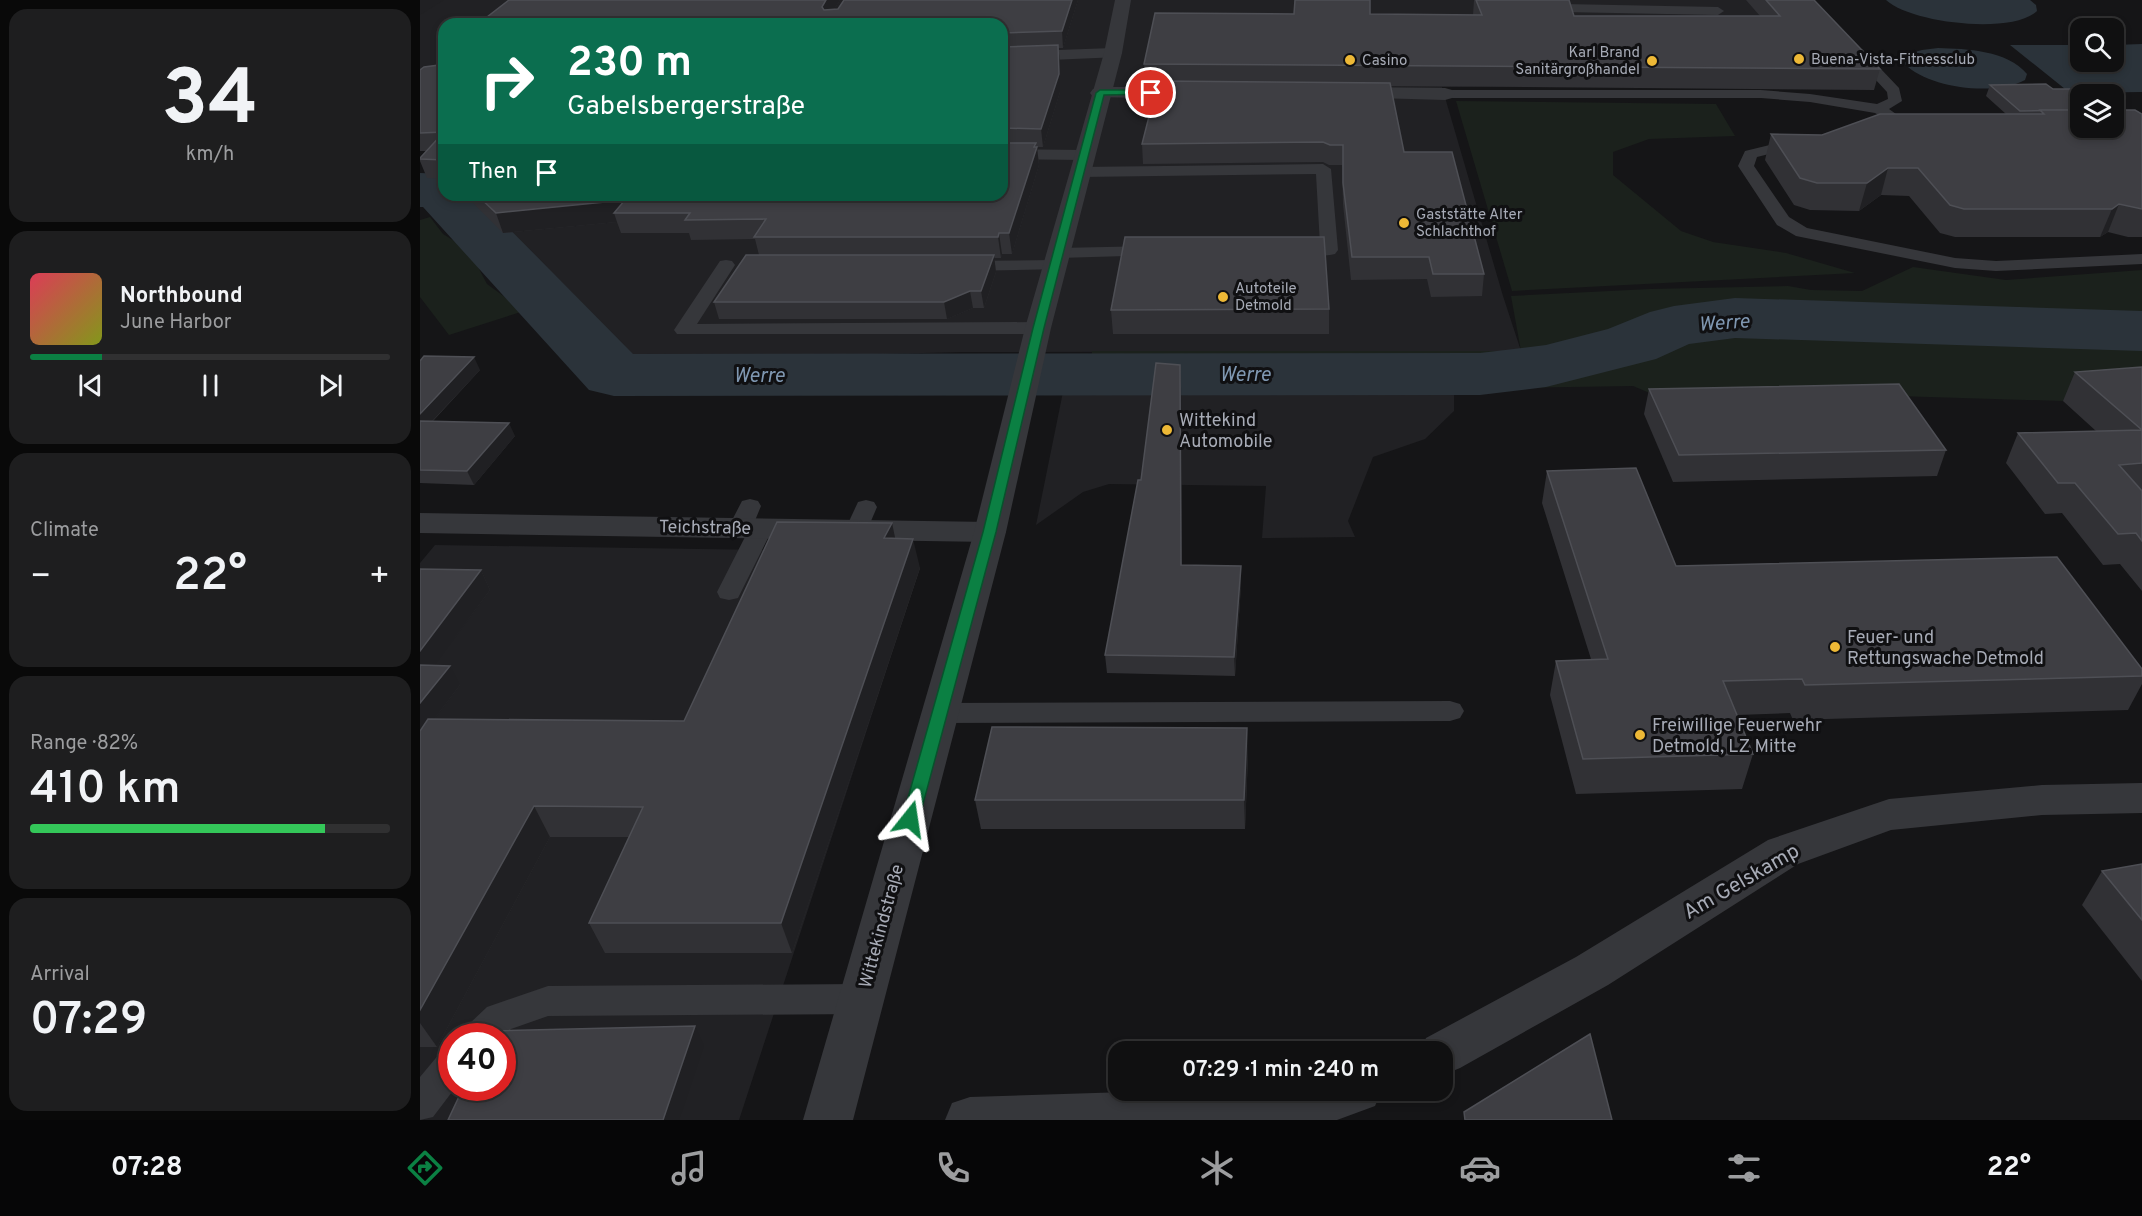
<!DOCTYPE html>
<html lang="en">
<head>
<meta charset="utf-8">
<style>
	:root { --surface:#101011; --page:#1e1e1f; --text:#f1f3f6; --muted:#9c9d9f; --line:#303031; --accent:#0b8043 }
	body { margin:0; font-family:Overpass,sans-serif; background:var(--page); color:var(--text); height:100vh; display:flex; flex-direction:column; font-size:22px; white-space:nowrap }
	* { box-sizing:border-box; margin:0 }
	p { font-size:20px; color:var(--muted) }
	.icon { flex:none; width:33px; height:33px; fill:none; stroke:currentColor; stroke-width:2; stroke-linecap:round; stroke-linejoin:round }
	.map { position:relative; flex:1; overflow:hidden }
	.panel { display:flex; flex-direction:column; gap:9px; padding:9px; background:#090909; width:420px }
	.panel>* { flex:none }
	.guide { position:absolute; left:18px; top:18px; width:570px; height:183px; border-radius:18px; box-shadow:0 3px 9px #0003,0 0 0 2px var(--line); background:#0b6e4f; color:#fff; overflow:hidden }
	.tools { position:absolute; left:1650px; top:18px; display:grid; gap:12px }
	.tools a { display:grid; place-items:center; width:54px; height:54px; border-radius:12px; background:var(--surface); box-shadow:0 3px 9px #0003,0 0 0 2px var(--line); font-size:30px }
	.speed { position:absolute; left:18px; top:1023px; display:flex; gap:12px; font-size:30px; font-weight:700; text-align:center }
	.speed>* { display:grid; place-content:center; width:78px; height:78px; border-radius:50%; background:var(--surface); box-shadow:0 3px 9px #0003,0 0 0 2px var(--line); line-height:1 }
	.speed .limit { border:9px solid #d22; background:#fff; color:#111 }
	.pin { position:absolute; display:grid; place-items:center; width:51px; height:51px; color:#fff; margin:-26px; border:3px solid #fff; border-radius:50%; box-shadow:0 2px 6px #0007 }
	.me { position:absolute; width:66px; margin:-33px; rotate:15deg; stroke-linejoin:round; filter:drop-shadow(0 0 4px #0008) }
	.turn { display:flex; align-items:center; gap:21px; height:126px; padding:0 30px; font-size:27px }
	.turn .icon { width:78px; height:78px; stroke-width:2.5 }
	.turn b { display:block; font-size:42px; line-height:51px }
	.then { display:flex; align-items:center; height:57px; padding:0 30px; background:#0003; gap:12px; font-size:22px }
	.big { font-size:45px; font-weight:600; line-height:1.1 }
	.panel .tile { flex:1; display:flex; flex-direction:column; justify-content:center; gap:9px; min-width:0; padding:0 21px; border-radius:18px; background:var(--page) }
	.panel .dial { align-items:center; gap:0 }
	.dial b { font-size:78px; line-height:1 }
	.song { display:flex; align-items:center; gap:18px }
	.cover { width:72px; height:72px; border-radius:9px; background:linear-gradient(135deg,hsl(350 70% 55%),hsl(70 70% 35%)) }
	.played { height:6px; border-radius:3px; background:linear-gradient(90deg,var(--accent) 20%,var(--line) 20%) }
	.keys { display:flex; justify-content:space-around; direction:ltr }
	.heat { display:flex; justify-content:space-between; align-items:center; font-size:33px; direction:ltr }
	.charge { height:9px; border-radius:4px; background:linear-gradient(90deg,#34c759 82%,var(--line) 0) }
	.trip { position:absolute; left:688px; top:1041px; width:345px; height:60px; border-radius:18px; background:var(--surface); box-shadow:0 3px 9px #0003,0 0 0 2px var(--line); font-weight:600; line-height:60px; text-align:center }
	.tabs { display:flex; height:96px; justify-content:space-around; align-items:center; background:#060607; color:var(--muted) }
	.tabs .icon { width:42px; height:42px }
	.tabs .on { color:var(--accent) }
	.tabs b { font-size:27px; color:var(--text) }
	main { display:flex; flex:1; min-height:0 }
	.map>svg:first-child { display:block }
	.built { fill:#212124; fill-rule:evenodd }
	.green { fill:#1b211c }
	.water { fill:#2b333a }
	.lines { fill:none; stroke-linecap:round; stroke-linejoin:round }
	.river { fill:#2b333a; fill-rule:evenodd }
	.service { fill:#36373b; fill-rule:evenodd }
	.minor { fill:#36373b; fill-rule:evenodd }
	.tertiary { fill:#36373b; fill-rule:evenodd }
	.wall { fill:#313135 }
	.shaded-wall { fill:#202023 }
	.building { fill:#3e3e43; stroke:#4e4f55; stroke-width:1.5 }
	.route { fill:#0b8043; stroke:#07532c; stroke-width:1.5 }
	.poi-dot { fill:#edb836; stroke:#101012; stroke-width:2 }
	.labels { text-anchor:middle; stroke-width:6; stroke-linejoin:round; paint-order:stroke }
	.far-poi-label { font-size:15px; fill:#a7abb6; stroke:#101012; text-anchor:start }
	.poi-label { font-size:18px; fill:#a7abb6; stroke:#101012; text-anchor:start }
	.street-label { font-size:18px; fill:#a7abb6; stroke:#101012 }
	.water-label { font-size:20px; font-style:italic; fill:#7f97b1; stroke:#101012 }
	.near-street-label { font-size:21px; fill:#a7abb6; stroke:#101012 }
</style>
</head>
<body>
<main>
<section class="panel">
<div class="tile dial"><b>34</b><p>km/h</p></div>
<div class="tile">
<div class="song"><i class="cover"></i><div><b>Northbound</b><p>June Harbor</p></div></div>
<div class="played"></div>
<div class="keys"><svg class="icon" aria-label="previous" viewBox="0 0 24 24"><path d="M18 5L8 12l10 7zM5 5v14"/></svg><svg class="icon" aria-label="pause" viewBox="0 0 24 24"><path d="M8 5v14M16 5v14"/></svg><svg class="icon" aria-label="next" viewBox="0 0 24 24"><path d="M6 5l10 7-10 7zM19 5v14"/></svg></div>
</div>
<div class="tile"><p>Climate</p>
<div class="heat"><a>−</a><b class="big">22°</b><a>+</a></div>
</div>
<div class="tile"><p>Range · 82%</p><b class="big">410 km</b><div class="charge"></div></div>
<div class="tile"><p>Arrival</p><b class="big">07:29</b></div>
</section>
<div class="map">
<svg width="1722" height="1120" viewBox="0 0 1722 1120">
	<rect width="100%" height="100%" fill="#151517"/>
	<g class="built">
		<path d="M0,0H1372L1447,81L1022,87L1083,296L1101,351L544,352L216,360L200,354L173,322L131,285L129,269L105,261L56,213L43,195H582V24H24V68L0,69Z"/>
		<path d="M644,387L815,392L1034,389V411L1005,439L953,457L928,521L935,537L842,538L846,486L689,484L663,492L616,525Z"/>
		<path d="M15,545L478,552L500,568L319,1120H0V563ZM32,1036H82V1088H32Z"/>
	</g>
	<g class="green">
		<path d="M1036,101L1296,104L1315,136L1229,139L1193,152V175L1261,231L1293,242L1366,253L1435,273L1092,291Z"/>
		<path d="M10,217L23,234L49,250L67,284L104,311L29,335L0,297V220Z"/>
		<path d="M1493,267L1586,280L1722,270V373L1680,379L1643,401L1477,396L1268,409L1213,386L815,392L670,387L672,351H1101L1091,296L1230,289L1368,286L1391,290L1442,291Z"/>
	</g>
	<g class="water">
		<path d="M1466,0H1610L1616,5L1617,11C1592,35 1490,23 1466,0Z"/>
		<path d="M1722,44V92L1650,93L1590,45H1660V62H1694V45Z"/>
		<path d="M1518,48C1547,49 1587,50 1607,74L1605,80C1576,96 1509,89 1485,64V58L1491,53L1502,50Z"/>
	</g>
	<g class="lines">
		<path class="river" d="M0,173L24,174V195H56L213,354L1060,353L1126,345L1188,329L1230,312L1254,306L1315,298L1722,311V351L1315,338L1269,344L1236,359L1126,387L1060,395L194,396L169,390L3,207H0Z"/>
		<g class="service">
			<path d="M1084,0H1096V3L1298,7L1304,11L1298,15L1091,11L1085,7Z"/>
			<path d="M1437,48L1442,49L1479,88L1482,101L1469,109L1476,114L1503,119L1505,122L1503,125L1498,126L1467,120L1455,113L1390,102L1341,98H1025L1018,94L1025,90H1341L1390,94L1457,104L1468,99L1467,92L1430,52Z"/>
			<path d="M1379,138L1386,142L1384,145L1337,157L1334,166L1369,217L1387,228L1535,258L1576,261L1722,254V264L1576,271L1535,268L1376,236L1357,225L1318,166L1325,151Z"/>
			<path d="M582,149L664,150L672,155L664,160L582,159Z"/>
			<path d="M903,164L911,169L918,250L915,254C901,257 881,257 867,254L864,250L867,246L900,245L896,174L660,177L652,172L660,167Z"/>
			<path d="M733,246L739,247L742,251L739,255L639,258L633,257L630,253L633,249L639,248Z"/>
			<path d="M306,260L312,261L315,265L277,324L618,322L625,324L627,328L625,332L618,334H257L254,330L300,261Z"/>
			<path d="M636,260L642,261L645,265L642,269L543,271L537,270L534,266L537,262L543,261Z"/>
			<path d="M330,499L338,501L341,506L334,523L341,521L349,523L353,528L318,598L309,600L300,598L297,592L327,533L320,535L312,533L308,528L322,501Z"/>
			<path d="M446,500L454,502L457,507L445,535L437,537L429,535L425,530L438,502Z"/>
			<path d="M1030,701L1040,704L1044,711L1040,718L1030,721L520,723L510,720L506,713L510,706L520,703Z"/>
			<path d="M441,984L453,989L458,999L453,1009L441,1014L128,1016L91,1029L82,1037L43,1036L48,1025L67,1007L128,986Z"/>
			<path d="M32,1048V1088H35L13,1117L0,1120V1077L20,1053Z"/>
		</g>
		<g class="minor">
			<path d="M693,48L699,49L702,53L699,57L582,62V52Z"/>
			<path d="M680,87H781L788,89L791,93L788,97L781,99L673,97L670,93L673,89Z"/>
			<path d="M928,87L1025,88L1032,90L1035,94L1032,98L1025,100L921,97L918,93L921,89Z"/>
			<path d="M0,513L570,522L581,525L586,532L581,539L570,542L0,533Z"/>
		</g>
		<g class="tertiary">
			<path d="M695,0H711L702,53L631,328L586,532L433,1120H383L554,532L605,328L684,53Z"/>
			<path d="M1722,783V813L1622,815L1471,830L1378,864L1188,985L1040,1068L1023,1075V1052H1000L1006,1038L1156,957L1348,840L1469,799L1622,785Z"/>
			<path d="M769,1090H962L955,1106L917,1120H525L532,1103L550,1097Z"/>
		</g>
	</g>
	<g class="wall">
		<path d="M420,0L414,9H418L424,0H658L643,48H638L640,92L623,147H617L619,165L592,254H582L581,258H574L576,272L564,308H553L527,319H299L294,302L339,255L335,239L271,240L269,233H201L197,222L83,233L53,203L50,195H582V24H58Z"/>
		<path d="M1054,0H1149L1154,16H1340L1326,0H1394L1460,69L1454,90L971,86L984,152L1064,274L1062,296L1011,297L1007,279L931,280L923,204L922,165H909L903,162L723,164L722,144L737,85H726L724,64L950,14L1053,15Z"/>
		<path d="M24,51V179L7,178L0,161V159L6,151H0V70L19,65Z"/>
		<path d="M1570,85L1660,128L1722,114V237H1708L1688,232L1680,237H1535L1520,233L1489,196L1461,195L1439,211L1390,210L1374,205L1345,160L1351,134L1402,135L1586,114L1566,96Z"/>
		<path d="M909,309V334H693L691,310Z"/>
		<path d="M0,361L60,370L13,421L95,436L54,485L0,483Z"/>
		<path d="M760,365L762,565L821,585L815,676L687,673L685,655L721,480Z"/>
		<path d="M1722,367V591L1700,564L1683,565L1642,513L1625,514L1586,463L1598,433L1676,431L1643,401L1655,372Z"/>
		<path d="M1229,389L1526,450L1517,476L1253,482L1224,414Z"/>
		<path d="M1127,471L1256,566L1722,669V684L1708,710L1373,720L1370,713L1317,715L1333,754L1322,789L1156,794L1130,695L1136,661L1171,659L1122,503Z"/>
		<path d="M472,523L475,538L500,568L372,953H185L169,923L209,837H130L17,1047H0V569L61,570L70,590L14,665L40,685L14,719L264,721Z"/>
		<path d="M828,756L825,829H561L555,800Z"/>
		<path d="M1722,864V981L1662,905L1682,871Z"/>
	</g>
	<g class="shaded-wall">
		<path d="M0,0H24L0,15Z"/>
		<path d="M406,0H420L405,23L402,7Z"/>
		<path d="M652,0H658L643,48L642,31Z"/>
		<path d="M638,45L640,62V92L623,147L621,129Z"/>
		<path d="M616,143V149L617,147L619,165L592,254L589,233Z"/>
		<path d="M1468,168L1461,195L1439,211L1447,183Z"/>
		<path d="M205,200L194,213L197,222L83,233L76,213Z"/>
		<path d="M1699,204L1688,232L1680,237L1692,209Z"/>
		<path d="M579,233L582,254L581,258L578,237Z"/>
		<path d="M574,255L576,272L564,308L561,291Z"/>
		<path d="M550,291L553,308L527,319L524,302Z"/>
		<path d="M54,357L60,370L0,434V414Z"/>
		<path d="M760,365L761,381L762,583L761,565Z"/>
		<path d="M89,423L95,436L54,485L47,471Z"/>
		<path d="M472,523L478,552L464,538Z"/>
		<path d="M493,539L500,568L372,953L361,923Z"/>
		<path d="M821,566V585L815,676L814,657Z"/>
		<path d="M61,570L70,590L0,685V651Z"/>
		<path d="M30,666L40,685L0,738V703Z"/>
		<path d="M827,728L828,756L825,829L824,800Z"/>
		<path d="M114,806L130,837L17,1047L0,1023V1010Z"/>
		<path d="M275,1026L284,1046L259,1120H243Z"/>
	</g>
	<g class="building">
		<path d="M89,0H406L402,7L404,10L418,9L424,0H652L642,31L582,33V24H58Z"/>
		<path d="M875,0H950V14L1062,15L1056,0H1149L1154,16H1360L1346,0H1394L1460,69L724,64L735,13L874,14Z"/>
		<path d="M638,45L639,74L621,129L582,128V47Z"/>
		<path d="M24,51V132L0,133V70L4,67L19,65L20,54Z"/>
		<path d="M738,81L970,83L984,152H1032L1064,274H1013L1009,257H932L923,183V145H910L903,142L722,144Z"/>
		<path d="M1626,84L1633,89H1665L1672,94H1660V110L1600,111L1570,85Z"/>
		<path d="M1620,110H1660V128H1694V110H1715L1722,114V209L1699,204L1692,209H1544L1530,205L1498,168H1468L1447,183H1397L1380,178L1351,134L1402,135L1460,114H1624Z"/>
		<path d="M24,132V160L0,159V158Z"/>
		<path d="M582,143H616L614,147H617L589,233H579L578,237H334L346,219L265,220L270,213H194L205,200L76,213L57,195H582Z"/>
		<path d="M705,237H904L909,309L691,310Z"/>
		<path d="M326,255H574L561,291H550L524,302H294Z"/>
		<path d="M4,356L54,357L0,414V361Z"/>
		<path d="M736,363L760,365L761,565L821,566L814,657L685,655L718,480H721Z"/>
		<path d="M1722,367V463L1699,465L1722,491V541L1716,533L1698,534L1655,483H1638L1598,433L1722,430L1655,372Z"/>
		<path d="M1479,384L1526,450L1259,455L1229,389Z"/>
		<path d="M0,421L89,423L47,471L0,470Z"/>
		<path d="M1216,468L1256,566L1637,557L1722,669V676L1385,685L1382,679L1303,681L1333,754L1163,759L1136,661L1188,659L1127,471Z"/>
		<path d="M357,522L472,523L464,538L493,539L361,923H169L223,807L114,806L0,1010V731L8,719L264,721Z"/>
		<path d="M0,569L61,570L0,651Z"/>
		<path d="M0,665L30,666L0,703Z"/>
		<path d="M572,727L827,728L824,800H555Z"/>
		<path d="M1722,864V920L1682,871Z"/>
		<path d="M275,1026L243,1120H28L43,1088H82V1036H67L70,1031Z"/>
		<path d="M1170,1034L1192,1120H1045L1044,1112Z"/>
	</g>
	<path class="route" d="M731,90L734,91V94L684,95L624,328L576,532L499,819L496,823L490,825L485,823L482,819L563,532L613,328L676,93L680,90Z"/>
	<g class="poi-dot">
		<circle cx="1379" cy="59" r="6"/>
		<circle cx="930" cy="60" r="6"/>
		<circle cx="1232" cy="61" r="6"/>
		<circle cx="984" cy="223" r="6"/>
		<circle cx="803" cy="297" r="6"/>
		<circle cx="747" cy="430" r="6"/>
		<circle cx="1415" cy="647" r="6"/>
		<circle cx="1220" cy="735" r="6"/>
	</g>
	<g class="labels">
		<g class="far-poi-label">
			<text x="1220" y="57" text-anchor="end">Karl Brand<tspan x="1220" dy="17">Sanitärgroßhandel</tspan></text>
			<text x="1391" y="64">Buena-Vista-Fitnessclub</text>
			<text x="942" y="65">Casino</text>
			<text x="996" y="219">Gaststätte Alter<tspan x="996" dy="17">Schlachthof</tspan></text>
			<text x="815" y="293">Autoteile<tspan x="815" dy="17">Detmold</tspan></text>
		</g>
		<g class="poi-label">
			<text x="759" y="426">Wittekind<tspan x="759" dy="21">Automobile</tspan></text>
			<text x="1427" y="643">Feuer- und<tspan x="1427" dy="21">Rettungswache Detmold</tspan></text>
			<text x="1232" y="731">Freiwillige Feuerwehr<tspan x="1232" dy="21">Detmold, LZ Mitte</tspan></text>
		</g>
		<g class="street-label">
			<text transform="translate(285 527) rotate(1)" y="6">Teichstraße</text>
			<text transform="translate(461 926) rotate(-75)" y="6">Wittekindstraße</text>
		</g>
		<g class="water-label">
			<text transform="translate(1304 322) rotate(-4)" y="7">Werre</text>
			<text x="825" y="381">Werre</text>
			<text x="339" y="382">Werre</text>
		</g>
		<g class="near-street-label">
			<text transform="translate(1321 881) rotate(-30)" y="7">Am Gelskamp</text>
		</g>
	</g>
</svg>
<div class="tools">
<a><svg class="icon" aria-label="search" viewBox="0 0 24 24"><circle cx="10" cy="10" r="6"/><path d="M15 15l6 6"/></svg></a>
<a><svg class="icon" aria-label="layers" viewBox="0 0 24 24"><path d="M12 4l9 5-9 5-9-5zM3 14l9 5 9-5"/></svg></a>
</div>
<div class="speed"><div class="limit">40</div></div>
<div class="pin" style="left:731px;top:93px;background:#d93025"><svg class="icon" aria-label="arrive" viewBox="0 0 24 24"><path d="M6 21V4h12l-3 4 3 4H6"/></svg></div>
<svg class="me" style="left:490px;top:819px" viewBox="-20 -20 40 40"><path d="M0-17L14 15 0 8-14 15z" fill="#0b8043" stroke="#fff" stroke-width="4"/></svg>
<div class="trip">07:29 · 1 min · 240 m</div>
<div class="guide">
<div class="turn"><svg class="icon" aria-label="right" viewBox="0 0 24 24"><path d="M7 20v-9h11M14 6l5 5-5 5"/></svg><div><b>230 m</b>Gabelsbergerstraße</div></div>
<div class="then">Then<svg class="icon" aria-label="arrive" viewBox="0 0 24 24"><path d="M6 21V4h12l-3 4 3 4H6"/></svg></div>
</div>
</div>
</main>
<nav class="tabs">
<b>07:28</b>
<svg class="icon on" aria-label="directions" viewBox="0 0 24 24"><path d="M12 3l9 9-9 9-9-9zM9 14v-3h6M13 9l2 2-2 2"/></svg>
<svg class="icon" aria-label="music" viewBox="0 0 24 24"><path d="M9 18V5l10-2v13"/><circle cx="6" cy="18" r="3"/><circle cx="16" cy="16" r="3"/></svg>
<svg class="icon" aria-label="phone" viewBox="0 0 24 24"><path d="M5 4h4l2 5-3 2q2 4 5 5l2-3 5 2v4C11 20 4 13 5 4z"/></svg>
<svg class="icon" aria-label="climate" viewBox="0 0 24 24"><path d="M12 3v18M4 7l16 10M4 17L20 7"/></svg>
<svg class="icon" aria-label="car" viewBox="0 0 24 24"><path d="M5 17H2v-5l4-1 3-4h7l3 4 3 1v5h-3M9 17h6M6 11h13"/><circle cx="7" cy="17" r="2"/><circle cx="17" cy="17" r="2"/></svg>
<svg class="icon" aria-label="filters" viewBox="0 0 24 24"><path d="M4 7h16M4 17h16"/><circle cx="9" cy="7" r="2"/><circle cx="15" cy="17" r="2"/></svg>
<b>22°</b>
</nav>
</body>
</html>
